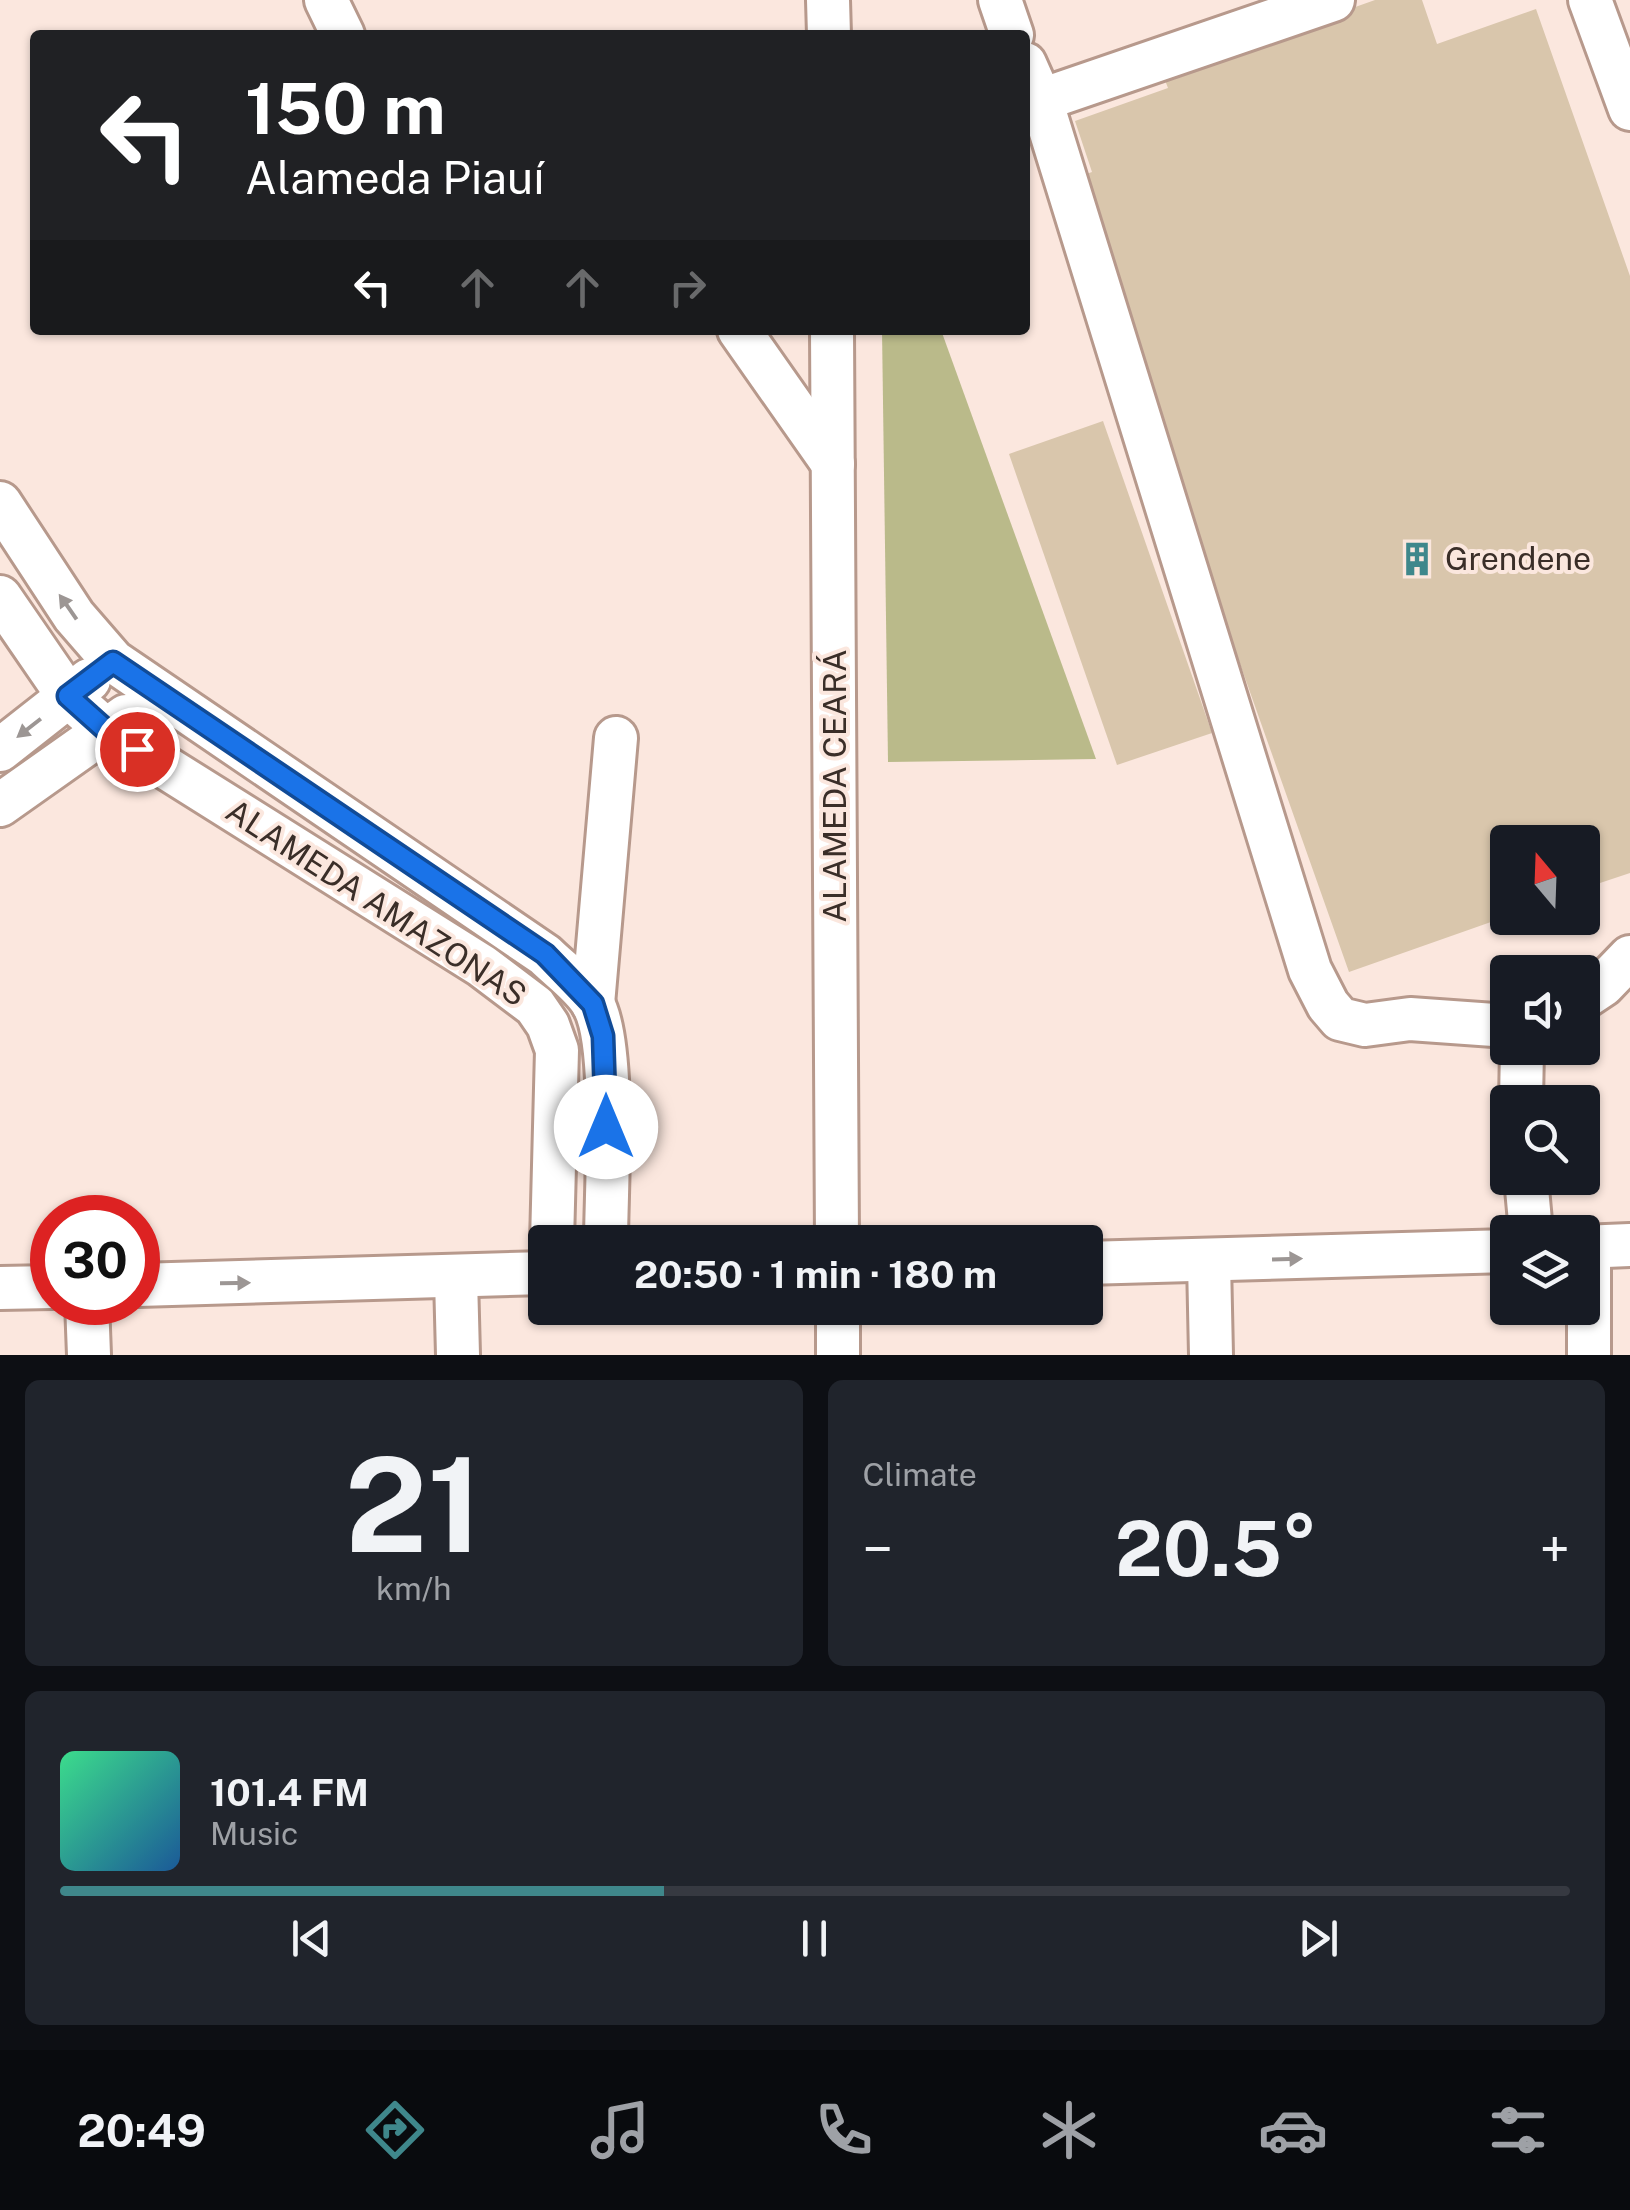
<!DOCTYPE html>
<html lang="en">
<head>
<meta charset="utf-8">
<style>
	:root { --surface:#171b24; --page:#20242c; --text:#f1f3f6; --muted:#9ea1a6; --line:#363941; --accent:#3f878b }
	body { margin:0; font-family:"Public Sans",sans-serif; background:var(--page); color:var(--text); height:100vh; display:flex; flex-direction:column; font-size:38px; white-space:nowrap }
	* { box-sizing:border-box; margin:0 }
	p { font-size:32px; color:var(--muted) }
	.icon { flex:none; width:55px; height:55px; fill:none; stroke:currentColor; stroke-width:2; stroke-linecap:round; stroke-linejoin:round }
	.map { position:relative; height:1355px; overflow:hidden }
	.panel { display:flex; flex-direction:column; gap:25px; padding:25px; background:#0d0f14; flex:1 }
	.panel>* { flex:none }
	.banner { position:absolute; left:30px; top:30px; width:1000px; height:305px; border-radius:10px; box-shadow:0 2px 8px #0004; background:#202124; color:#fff; overflow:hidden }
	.needle { width:65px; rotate:341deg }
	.buttons { position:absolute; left:1490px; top:825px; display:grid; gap:20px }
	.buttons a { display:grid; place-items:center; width:110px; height:110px; border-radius:10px; background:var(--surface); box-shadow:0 2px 8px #0004; font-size:50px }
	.speed { position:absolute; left:30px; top:1195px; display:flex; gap:20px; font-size:50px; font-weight:700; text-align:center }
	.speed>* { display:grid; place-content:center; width:130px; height:130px; border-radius:50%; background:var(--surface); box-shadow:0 2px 8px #0004; line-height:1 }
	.speed .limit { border:15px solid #d22; background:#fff; color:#111 }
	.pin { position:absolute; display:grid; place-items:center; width:85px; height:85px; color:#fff; margin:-42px; border:5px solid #fff; border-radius:50%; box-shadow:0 2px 10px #0007 }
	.me { position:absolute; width:110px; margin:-55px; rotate:0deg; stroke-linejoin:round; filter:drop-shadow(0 0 8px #0008) }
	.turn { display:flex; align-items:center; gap:35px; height:210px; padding:0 50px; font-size:45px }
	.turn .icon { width:130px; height:130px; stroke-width:2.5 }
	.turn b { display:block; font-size:70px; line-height:85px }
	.lanes { display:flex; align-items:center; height:95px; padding:0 50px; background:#0003; justify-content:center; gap:50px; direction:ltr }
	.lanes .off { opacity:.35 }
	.big { font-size:75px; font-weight:700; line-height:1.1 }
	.panel .widget { flex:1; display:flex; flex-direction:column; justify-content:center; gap:15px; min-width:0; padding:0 35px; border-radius:15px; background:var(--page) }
	.panel .dial { align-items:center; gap:0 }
	.dial b { font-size:130px; line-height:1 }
	.song { display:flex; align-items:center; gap:30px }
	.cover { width:120px; height:120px; border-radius:15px; background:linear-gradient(135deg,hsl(150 70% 55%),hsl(210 70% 35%)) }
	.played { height:10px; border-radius:5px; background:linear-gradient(90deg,var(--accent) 40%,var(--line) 40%) }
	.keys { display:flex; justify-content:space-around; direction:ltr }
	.heat { display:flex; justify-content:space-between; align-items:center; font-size:55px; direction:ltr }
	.panel .tiles { flex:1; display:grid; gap:25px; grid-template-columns:1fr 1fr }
	.widget:last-child { grid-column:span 2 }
	.trip { position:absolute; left:528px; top:1225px; width:575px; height:100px; border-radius:10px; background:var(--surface); box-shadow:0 2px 8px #0004; font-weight:700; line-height:100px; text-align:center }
	.menu { display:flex; height:160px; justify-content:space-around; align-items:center; background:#090b0e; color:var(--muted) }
	.menu .icon { width:70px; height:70px }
	.menu .selected { color:var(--accent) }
	.menu b { font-size:45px; color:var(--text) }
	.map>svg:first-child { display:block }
	.forest { fill:#baba8a }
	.building { fill:#d9c6ac }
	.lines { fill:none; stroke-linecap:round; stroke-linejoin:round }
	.minor-casing { stroke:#b7998c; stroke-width:48 }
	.minor { stroke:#fff; stroke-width:42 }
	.oneway { fill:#9c9694 }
	.route-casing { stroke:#114b97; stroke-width:25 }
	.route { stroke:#1a73e8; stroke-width:18 }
	.labels { text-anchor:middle; stroke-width:8; stroke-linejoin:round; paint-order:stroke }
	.poi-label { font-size:32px; fill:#3a2e28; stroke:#fbe7de; text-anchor:start }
	.street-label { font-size:32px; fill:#3a2e28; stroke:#fbe7de }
</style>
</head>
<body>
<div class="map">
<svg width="1630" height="1355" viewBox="0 0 1630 1355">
	<rect width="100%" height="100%" fill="#fbe7de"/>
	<path class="forest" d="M882,330H941L1096,759L888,762Z"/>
	<g class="building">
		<path d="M1375,0H1422L1437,44L1536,9L1630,276V873L1582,889V842H1508V916L1349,972L1069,180L1092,172L1075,121L1168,88L1163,75Z"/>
		<path d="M1103,421L1212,733L1117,765L1009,454Z"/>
	</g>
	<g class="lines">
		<g class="minor-casing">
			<g id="minor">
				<path d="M326,0L343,35"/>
				<path d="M828,0L829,35"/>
				<path d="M1000,0L1012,35"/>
				<path d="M1590,0L1630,109"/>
				<path d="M1025,64L1041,100L1310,970L1328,1005L1340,1019L1365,1025L1410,1019L1508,1026"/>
				<path d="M1041,100L1333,0"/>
				<path d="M739,330L833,464"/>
				<path d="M832,330L837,1242"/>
				<path d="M0,503L74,616L113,661L545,955C560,970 583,986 593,1004C616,1044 606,1191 606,1242"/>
				<path d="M0,597L68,696L106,730L482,966L535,1006L548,1025L557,1050L552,1242"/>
				<path d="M0,750L89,680"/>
				<path d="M0,805L126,716"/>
				<path d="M1582,999L1603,985L1630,957"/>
				<path d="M593,1004L616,738"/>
				<path d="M1521,1102L1522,1048"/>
				<path d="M1526,1178L1531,1232"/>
				<path d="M1582,1247L1630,1245"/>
				<path d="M1209,1262L1211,1355"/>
				<path d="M1085,1263L1508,1251"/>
				<path d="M456,1278L458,1355"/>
				<path d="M138,1285L545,1273"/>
				<path d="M0,1288L52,1287"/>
				<path d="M87,1302L89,1355"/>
				<path d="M838,1308V1355"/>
				<path d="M1589,1355V1247"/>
			</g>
		</g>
		<use href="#minor" class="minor"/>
	</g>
	<defs><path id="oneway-solid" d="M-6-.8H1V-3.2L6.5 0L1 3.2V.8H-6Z" transform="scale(2.5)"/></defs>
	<g class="oneway">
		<use href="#oneway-solid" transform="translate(68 607) rotate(-125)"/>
		<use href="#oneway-solid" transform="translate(29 728) rotate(142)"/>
		<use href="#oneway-solid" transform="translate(1287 1259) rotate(-2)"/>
		<use href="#oneway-solid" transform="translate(235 1283) rotate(-1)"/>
	</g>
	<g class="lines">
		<g class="route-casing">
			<path id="route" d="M137,749L106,730L68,696L113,662L545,954L593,1004L603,1036L606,1127"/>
		</g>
		<use href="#route" class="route"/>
	</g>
	<defs>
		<g id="building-bare" transform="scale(2.7)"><path d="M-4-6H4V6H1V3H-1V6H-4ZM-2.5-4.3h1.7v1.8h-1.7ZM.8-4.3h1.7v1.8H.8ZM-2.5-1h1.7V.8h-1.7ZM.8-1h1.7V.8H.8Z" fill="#3f878b" stroke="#fbe7de" stroke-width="2.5" paint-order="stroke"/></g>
	</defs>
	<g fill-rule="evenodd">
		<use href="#building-bare" x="1417" y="559"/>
	</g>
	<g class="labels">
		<g class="poi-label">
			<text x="1445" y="570">Grendene</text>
		</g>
		<g class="street-label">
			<text transform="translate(835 786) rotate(-90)" y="11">ALAMEDA CEARÁ</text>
			<text transform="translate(376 903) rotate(33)" y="11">ALAMEDA AMAZONAS</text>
		</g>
	</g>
</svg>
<div class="buttons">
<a><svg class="needle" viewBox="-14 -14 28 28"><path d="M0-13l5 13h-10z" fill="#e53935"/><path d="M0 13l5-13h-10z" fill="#9ea1a6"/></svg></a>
<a><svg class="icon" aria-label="sound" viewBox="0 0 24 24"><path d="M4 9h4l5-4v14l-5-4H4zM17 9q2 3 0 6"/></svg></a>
<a><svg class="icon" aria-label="search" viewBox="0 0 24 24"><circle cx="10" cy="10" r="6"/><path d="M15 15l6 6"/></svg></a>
<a><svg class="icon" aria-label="layers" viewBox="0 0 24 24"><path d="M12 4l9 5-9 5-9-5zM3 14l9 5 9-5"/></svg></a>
</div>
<div class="speed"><div class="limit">30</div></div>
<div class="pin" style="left:137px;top:749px;background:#d93025"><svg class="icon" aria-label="arrive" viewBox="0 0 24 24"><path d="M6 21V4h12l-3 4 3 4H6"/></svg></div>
<svg class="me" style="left:606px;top:1127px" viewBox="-20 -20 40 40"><circle r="19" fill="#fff"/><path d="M0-13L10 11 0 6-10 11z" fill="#1a73e8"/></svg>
<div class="trip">20:50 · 1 min · 180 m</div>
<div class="banner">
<div class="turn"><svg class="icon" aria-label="left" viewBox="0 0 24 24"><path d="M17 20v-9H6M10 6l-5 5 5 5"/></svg><div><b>150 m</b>Alameda Piauí</div></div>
<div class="lanes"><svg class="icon" aria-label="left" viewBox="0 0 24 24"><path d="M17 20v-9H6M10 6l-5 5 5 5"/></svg><svg class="icon off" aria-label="ahead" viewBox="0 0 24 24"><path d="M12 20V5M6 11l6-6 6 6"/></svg><svg class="icon off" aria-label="ahead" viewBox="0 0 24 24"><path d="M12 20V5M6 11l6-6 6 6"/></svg><svg class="icon off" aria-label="right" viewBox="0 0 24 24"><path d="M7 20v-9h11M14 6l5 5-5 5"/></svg></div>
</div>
</div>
<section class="panel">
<div class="tiles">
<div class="widget dial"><b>21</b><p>km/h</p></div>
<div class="widget"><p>Climate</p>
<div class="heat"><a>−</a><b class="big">20.5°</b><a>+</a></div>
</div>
<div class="widget">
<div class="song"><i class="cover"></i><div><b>101.4 FM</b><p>Music</p></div></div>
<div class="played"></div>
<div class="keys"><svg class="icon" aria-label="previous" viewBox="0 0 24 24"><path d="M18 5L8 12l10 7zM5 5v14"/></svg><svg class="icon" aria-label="pause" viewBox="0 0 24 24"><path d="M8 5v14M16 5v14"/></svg><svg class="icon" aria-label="next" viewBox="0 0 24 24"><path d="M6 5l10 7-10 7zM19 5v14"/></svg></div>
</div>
</div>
</section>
<nav class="menu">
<b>20:49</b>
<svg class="icon selected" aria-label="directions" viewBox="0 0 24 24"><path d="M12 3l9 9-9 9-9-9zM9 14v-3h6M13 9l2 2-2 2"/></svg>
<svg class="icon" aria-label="music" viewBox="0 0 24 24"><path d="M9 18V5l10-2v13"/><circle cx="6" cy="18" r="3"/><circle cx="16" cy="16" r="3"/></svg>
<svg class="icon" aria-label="phone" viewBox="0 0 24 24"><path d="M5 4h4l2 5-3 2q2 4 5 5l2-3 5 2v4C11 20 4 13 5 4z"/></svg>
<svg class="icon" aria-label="climate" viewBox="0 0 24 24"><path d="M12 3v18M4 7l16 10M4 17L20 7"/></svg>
<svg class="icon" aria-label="car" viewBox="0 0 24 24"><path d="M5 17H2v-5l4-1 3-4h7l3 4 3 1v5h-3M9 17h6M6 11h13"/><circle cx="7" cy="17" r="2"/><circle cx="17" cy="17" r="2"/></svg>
<svg class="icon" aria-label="filters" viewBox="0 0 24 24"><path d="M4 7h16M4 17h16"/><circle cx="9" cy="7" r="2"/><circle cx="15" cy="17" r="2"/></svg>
</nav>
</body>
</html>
